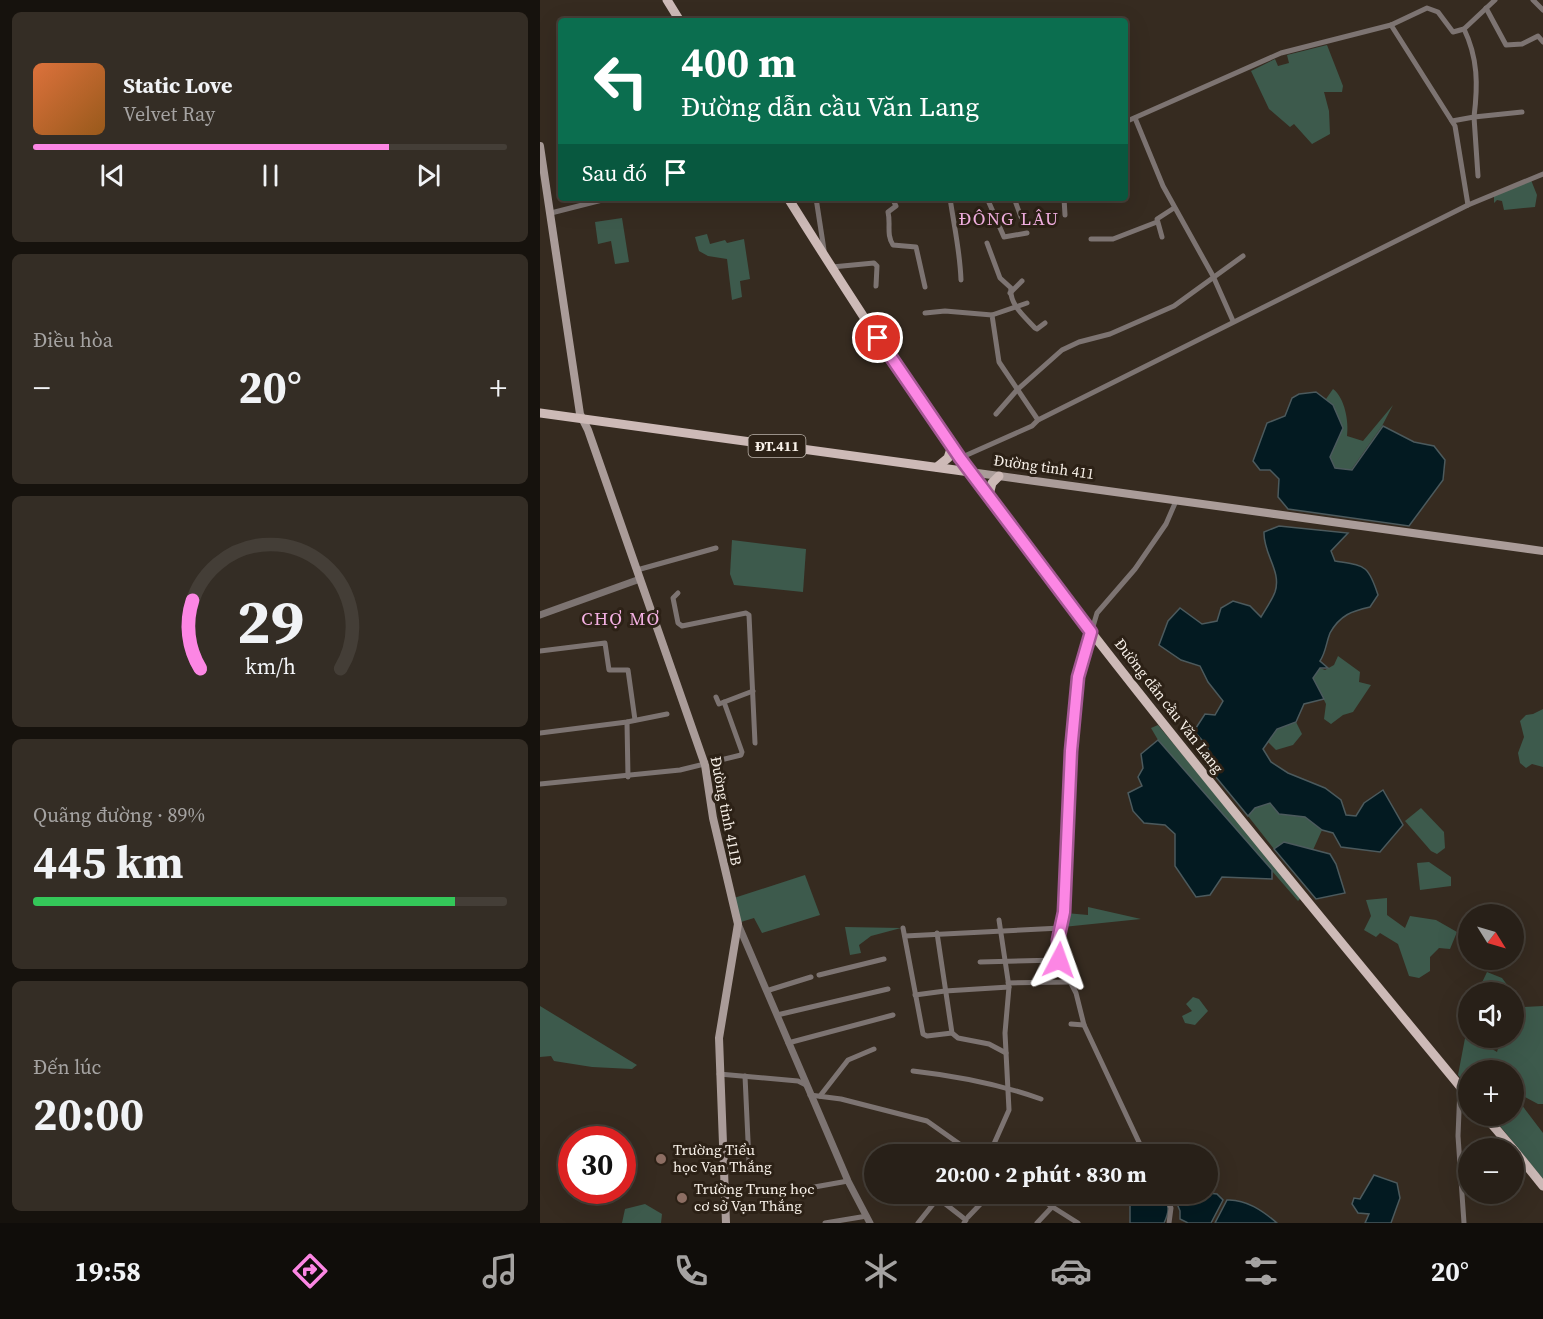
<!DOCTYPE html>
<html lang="vi">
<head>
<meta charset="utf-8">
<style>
	:root { --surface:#282018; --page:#342d25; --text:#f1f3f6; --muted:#a5a3a2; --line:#443e37; --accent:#fc86e4 }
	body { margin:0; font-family:"Source Serif 4",serif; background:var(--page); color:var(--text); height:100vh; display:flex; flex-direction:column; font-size:22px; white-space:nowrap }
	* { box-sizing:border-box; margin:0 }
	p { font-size:20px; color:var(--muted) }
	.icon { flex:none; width:33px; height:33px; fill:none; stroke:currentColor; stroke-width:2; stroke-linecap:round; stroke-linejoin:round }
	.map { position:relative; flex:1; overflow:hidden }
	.details { display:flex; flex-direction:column; gap:12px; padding:12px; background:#16120d; width:540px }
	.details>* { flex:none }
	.top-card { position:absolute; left:18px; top:18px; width:570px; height:183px; border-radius:6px; box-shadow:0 6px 24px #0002,0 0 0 2px var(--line); background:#0b6e4f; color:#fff; overflow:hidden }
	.needle { width:39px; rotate:127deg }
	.controls { position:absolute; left:918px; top:904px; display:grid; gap:12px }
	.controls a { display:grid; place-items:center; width:66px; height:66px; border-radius:50%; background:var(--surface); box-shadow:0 6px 24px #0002,0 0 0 2px var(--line); font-size:30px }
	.speed { position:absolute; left:18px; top:1126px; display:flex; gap:12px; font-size:30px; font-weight:700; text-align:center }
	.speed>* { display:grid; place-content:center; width:78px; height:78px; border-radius:50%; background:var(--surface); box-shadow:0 6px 24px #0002,0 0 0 2px var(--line); line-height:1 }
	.speed .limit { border:9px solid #d22; background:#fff; color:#111 }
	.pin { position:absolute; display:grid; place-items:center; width:51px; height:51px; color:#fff; margin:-26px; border:3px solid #fff; border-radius:50%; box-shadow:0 2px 6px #0007 }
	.me { position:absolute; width:66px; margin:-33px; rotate:4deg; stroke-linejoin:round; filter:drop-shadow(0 0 4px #0008) }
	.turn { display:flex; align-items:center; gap:21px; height:126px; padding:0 24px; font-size:27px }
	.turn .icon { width:78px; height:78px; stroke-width:2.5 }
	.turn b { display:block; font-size:42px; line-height:51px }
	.then { display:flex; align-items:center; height:57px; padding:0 24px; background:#0003; gap:12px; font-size:22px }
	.big { font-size:45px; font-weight:700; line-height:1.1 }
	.details .card { flex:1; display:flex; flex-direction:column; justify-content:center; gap:9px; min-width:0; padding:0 21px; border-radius:9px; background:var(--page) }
	.details .dial { align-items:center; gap:0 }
	.dial svg { height:156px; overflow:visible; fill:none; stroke:var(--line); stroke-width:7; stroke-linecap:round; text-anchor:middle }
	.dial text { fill:var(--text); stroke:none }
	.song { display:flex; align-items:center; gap:18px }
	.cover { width:72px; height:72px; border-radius:9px; background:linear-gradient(135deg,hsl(20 70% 55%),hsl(30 70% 35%)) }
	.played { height:6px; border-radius:3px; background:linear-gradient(90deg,var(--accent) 75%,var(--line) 75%) }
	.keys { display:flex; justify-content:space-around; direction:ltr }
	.heat { display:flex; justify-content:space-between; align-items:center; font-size:33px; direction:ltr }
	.charge { height:9px; border-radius:4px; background:linear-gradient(90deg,#34c759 89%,var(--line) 0) }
	.trip { position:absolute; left:324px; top:1144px; width:354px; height:60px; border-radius:30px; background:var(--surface); box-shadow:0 6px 24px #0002,0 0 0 2px var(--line); font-weight:700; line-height:60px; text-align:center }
	.tabs { display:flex; height:96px; justify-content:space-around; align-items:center; background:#100d0a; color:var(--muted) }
	.tabs .icon { width:42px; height:42px }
	.tabs .active { color:var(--accent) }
	.tabs b { font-size:27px; color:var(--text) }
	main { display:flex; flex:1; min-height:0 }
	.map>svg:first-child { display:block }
	.green { fill:#3d5a4c }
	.water { fill:#031a21; stroke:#4c5a5d; stroke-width:1.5 }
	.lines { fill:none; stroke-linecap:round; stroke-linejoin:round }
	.minor { stroke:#7d7472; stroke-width:5 }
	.tertiary { stroke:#7d7472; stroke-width:7 }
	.secondary { stroke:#aa9c99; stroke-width:8 }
	.primary { stroke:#cdbab7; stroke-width:9 }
	.route-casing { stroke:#a45794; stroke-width:15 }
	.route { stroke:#fc86e4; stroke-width:10 }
	.education-dot { fill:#8d6e63; stroke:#2c2116; stroke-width:2 }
	.labels { text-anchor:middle; stroke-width:6; stroke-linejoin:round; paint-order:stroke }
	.shield { fill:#2c2116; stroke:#bbb3aa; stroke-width:1.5 }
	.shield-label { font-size:14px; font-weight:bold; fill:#f8f1e9 }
	.street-label { font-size:15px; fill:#f8f1e9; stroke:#2c2116 }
	.poi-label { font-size:15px; fill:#f8f1e9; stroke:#2c2116; text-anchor:start }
	.quarter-label { font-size:18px; letter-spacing:1.5px; fill:#f4b1e3; stroke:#2c2116 }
</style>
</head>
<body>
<main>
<section class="details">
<div class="card">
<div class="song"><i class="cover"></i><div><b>Static Love</b><p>Velvet Ray</p></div></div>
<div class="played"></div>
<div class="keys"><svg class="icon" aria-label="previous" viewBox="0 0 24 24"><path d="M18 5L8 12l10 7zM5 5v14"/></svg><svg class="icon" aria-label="pause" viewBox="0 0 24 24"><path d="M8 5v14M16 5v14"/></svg><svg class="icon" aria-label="next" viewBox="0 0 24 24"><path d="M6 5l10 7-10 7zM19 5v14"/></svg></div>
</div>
<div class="card"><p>Điều hòa</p>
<div class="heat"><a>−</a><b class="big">20°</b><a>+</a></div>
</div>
<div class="card dial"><svg viewBox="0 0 100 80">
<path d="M14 69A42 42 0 1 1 86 69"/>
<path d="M14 69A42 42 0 0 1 10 34" stroke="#fc86e4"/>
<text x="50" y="56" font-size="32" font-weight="700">29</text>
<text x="50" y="72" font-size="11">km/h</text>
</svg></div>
<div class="card"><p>Quãng đường · 89%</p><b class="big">445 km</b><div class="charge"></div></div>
<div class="card"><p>Đến lúc</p><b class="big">20:00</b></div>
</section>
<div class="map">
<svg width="1003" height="1223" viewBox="0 0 1003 1223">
	<rect width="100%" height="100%" fill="#362b20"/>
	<g class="green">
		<path d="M787,45L803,86L802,92H784L789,111L790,134L772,144L754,124L750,127L729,109L711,71L735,59L738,66L749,63L747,55Z"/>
		<path d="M991,180L997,195L995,207L964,210L962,201L957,200L954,203V194Z"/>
		<path d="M82,218L89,262L75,264L71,241L58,244L55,222Z"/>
		<path d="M167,234L170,244L185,240L187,243L204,239L210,279L200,281L202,297L192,300L187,259L168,256L159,251L155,237Z"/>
		<path d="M793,389C805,398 809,422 807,436L823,441L853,405L842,426L811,470L795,468L790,457L803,428L786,399Z"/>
		<path d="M192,540L266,549L263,592L194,585L190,574Z"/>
		<path d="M798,656L820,672L819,682L831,685L813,712L803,715L791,724L784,719L786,704L773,678L780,668L785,670L794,665Z"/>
		<path d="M1003,709V767L992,764L986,768L980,763L978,753L984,737L980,721L986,715L993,714Z"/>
		<path d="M756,722L762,734L753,745L736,750L728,742L737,729Z"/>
		<path d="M618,725L761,898L758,901L618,740L611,728Z"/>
		<path d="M730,803L739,814L765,817L782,830L773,850L744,842L734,849L708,816L715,808Z"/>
		<path d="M881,808L904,832L905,848L897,854L891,851L865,821Z"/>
		<path d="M889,862L911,877V886L880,890L877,863Z"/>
		<path d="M265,875L280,915L222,933L214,918L201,922L194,898Z"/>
		<path d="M847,898V915L865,928L870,916L896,920L917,932L910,949L899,948L890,957V971L879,978L869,976L858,944L840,933L836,937L824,930L831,916L826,900Z"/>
		<path d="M548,907L601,919L523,927L526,913L548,915Z"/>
		<path d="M305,927L361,928L331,936L319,945L321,953L310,955Z"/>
		<path d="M947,972L962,978L984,1007L1003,1006V1104H998L983,1096L978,1100L1003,1133V1179L952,1116H974V1071H928V1088L918,1075L926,1033L928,1038H934L957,1052L961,1038H974V993H937Z"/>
		<path d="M653,997L659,999L668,1011L655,1025L645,1023L642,1016L652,1011L646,1004Z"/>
		<path d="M0,1006L97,1065L92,1069L52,1067L14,1061L11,1056L0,1057Z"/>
		<path d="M105,1204L122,1214L121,1223H82L85,1209Z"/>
	</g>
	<g class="water">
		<path d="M776,392L793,405L803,428L790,457L795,468L812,470L843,426L874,442L894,446L905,460L903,480L869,526L748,509L738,497L739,479L730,470H720L713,461L727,423L745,416L752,398L759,394Z"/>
		<path d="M739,526L808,533L791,551L795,561C825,566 828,564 838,595L830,607C812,611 800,615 790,633C786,643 786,652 780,661L788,668H780L773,678L784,699L764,704L756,722L737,729L723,749L731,762L748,773L785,788L801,800L806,815L816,816L824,803L843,790L863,825L840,852L801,847L793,833L782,830L765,817L739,814L730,803L715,808L708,816L666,765C675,750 664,743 654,731L665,714L675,715L683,701L668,682L660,666L641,660L619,645L628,621L640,608L662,624L677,621L681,608L693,601L710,606L721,617C726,609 732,600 735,592C742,571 723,554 724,532Z"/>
		<path d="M618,740L732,870V879L682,877L670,895L656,897L635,866V834L625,825L604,823L593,811L588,793L602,786L598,777L603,768L601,754Z"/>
		<path d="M744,842L790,854L796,864L805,893L776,899L734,849Z"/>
		<path d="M834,1175L857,1183L860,1198L851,1223H825L829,1214L818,1213L812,1204L814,1198L820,1199Z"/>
		<path d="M668,1193L677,1194L683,1200L671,1223H648L640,1219V1211L633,1194Z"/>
		<path d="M601,1194H623C629,1205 630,1211 624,1223H590V1202L593,1196Z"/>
		<path d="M687,1200C706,1199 723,1211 737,1223H675Z"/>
	</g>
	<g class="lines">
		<g class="minor">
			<path d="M993,0L1003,10"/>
			<path d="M946,8L966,45L982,44L998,36L1003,42"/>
			<path d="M851,25L915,126L928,205"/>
			<path d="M595,118L623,186L673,276L693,321"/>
			<path d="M912,121L934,117C938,85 938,58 924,29"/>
			<path d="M585,122L741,53L851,25L887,8L898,12L913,32L924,29L955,0"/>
			<path d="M938,176L934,117L982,112"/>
			<path d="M276,198L284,250"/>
			<path d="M352,198L356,206L348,212C351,224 346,234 353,245L376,247L385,287"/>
			<path d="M410,198C414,226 420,251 421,280"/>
			<path d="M447,198L464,237L487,233"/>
			<path d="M474,198L481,217"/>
			<path d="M524,198L525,215"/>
			<path d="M11,213L70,198"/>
			<path d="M622,237L617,219L634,208"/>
			<path d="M551,239H573L617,222"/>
			<path d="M447,243L460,278L471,288C469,304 484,316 495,328L497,329L505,323"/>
			<path d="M292,267L334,263L337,266L336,286"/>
			<path d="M470,293L482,281"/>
			<path d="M385,313L405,311L452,315L459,362L498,420"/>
			<path d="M452,315L487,303"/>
			<path d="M456,414L477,390L522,350L539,342L570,334L634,306L703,256"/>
			<path d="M420,458L492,426L498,420L928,205L1003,174"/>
			<path d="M97,570L176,548"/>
			<path d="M138,593L133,598L138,623L142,626L206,613L209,615L215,743"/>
			<path d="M0,651L65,643L69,670H88L95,720"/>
			<path d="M176,697L179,704L213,691"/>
			<path d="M87,722L88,777"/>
			<path d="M0,733L87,722L127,714"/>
			<path d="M0,784L140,770L201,755L202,752L184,702"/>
			<path d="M363,928L383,1034L387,1036L412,1033"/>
			<path d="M397,933L412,1033L418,1038L449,1044L466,1053"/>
			<path d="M365,936L521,928"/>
			<path d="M440,962L519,960"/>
			<path d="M279,975L344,959"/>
			<path d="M468,983L530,982"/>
			<path d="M226,991L271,977"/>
			<path d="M375,995L405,991L469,987"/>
			<path d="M237,1015L348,989"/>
			<path d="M531,1024L544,1025"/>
			<path d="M248,1043L353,1015"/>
			<path d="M373,1071C417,1076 459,1084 501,1099"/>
			<path d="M179,1074L258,1081L266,1085"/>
			<path d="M205,1076L209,1162"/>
			<path d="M920,1087L918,1136L924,1223"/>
			<path d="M270,1095L301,1099L387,1121L435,1155"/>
			<path d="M280,1096L308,1060L334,1049"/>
			<path d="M449,1155L469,1110L465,1033L469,987L459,920"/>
			<path d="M605,1155L544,1025L536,993L519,960L518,940L524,912L531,751L538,677L557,613L595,569L626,524L636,501"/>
			<path d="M252,1191L308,1181"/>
			<path d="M492,1194L538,1223"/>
			<path d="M625,1194L631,1208L629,1223"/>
			<path d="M428,1217L450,1194"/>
			<path d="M285,1223L327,1216"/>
			<path d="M378,1223L394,1203L399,1199L426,1220L424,1223"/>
			<path d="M497,1223L512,1207"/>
		</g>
		<g class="tertiary">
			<path d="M0,615L100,579"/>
			<path d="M198,924L308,1181L330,1223"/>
		</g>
		<g class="secondary">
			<path d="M0,146L40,414L48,430L165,765L173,818L198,924L179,1038L186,1223"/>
			<path d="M430,472L1003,551"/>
		</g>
		<g class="primary">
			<path d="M127,0L140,21"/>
			<path d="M248,198C303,286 359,374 420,458C580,678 755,886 928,1096"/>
			<path d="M0,413L430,472"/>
			<path d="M397,467L408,458L412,446"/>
			<path d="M449,495L452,483L459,476"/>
			<path d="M945,1116L973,1149"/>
			<path d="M974,1150L1003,1186"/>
		</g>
	</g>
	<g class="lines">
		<g class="route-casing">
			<path id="route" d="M338,338L420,458L551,632L538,677L531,751L524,912L518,940L519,960"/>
		</g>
		<use href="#route" class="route"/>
	</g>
	<g class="education-dot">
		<circle cx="121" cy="1159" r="6"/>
		<circle cx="142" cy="1198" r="6"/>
	</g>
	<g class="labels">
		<rect class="shield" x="208.5" y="435" width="57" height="22" rx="4.5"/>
		<g class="shield-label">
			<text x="237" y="451">ĐT.411</text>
		</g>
		<g class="street-label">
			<text transform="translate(504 467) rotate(8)" y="5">Đường tỉnh 411</text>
			<text transform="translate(629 706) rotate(52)" y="5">Đường dẫn cầu Văn Lang</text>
			<text transform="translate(186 811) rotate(79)" y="5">Đường tỉnh 411B</text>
		</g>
		<g class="poi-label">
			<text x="133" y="1155">Trường Tiểu<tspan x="133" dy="17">học Vạn Thắng</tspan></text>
			<text x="154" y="1194">Trường Trung học<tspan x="154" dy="17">cơ sở Vạn Thắng</tspan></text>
		</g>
		<g class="quarter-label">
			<text x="469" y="225">ĐÔNG LÂU</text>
			<text x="81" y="625">CHỢ MƠ</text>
		</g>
	</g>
</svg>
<div class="controls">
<a><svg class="needle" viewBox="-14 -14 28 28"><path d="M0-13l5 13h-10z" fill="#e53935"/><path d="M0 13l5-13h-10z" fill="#a5a3a2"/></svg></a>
<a><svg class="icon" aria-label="sound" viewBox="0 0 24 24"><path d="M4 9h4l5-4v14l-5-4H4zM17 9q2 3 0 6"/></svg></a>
<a>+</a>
<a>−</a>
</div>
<div class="speed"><div class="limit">30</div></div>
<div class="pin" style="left:338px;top:338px;background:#d93025"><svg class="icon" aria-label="arrive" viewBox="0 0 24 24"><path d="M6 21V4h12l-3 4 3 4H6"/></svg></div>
<svg class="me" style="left:519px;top:960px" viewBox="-20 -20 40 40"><path d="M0-17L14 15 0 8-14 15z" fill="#fc86e4" stroke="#fff" stroke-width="4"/></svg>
<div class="trip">20:00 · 2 phút · 830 m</div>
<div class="top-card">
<div class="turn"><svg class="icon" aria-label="left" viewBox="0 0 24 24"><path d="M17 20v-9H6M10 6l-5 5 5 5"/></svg><div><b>400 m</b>Đường dẫn cầu Văn Lang</div></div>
<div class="then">Sau đó<svg class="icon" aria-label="arrive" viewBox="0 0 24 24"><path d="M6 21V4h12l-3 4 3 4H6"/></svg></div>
</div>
</div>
</main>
<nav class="tabs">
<b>19:58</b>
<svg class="icon active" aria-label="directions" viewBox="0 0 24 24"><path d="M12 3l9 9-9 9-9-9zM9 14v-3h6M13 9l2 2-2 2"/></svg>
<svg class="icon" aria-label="music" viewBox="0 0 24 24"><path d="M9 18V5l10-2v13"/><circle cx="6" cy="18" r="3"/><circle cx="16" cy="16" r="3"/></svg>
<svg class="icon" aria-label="phone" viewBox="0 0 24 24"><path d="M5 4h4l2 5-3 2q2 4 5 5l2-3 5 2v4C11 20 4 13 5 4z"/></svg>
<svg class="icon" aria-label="climate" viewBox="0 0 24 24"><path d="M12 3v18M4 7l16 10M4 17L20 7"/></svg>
<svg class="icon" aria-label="car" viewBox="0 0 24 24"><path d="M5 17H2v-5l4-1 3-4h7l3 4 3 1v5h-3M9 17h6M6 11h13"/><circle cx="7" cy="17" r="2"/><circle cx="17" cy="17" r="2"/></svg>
<svg class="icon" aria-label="filters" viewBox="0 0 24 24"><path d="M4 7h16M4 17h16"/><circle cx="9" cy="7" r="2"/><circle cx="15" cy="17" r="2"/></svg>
<b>20°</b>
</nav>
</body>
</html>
